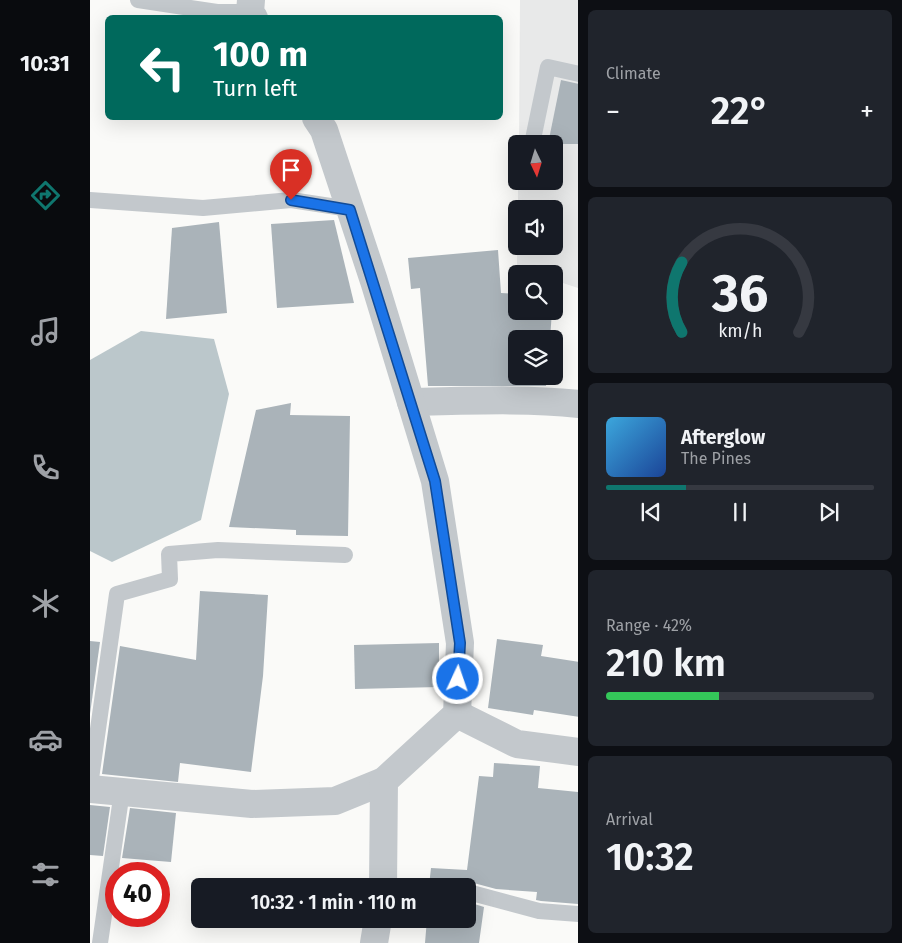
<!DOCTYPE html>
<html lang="en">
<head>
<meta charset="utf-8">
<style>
	:root { --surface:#171b24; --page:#20242c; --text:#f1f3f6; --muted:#9ea1a6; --line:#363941; --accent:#0f766e }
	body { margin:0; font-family:"Fira Sans",sans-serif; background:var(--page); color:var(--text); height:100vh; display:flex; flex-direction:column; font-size:19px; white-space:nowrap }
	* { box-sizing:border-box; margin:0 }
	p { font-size:16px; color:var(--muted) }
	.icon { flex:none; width:28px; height:28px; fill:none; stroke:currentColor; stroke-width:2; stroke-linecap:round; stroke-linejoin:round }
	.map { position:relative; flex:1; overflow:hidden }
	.drawer { display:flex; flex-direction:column; gap:10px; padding:10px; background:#0d0f14; width:324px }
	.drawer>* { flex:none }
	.guide { position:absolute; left:15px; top:15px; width:398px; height:105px; border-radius:8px; box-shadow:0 5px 20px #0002; background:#00695c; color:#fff; overflow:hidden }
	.needle { width:32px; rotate:176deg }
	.controls { position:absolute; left:418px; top:135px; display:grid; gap:10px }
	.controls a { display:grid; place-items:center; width:55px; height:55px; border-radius:8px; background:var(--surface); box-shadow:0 5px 20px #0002; font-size:25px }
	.speed { position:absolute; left:15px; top:862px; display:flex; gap:10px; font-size:25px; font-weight:700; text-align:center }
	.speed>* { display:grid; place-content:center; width:65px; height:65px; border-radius:50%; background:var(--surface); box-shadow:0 5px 20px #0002; line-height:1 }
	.speed .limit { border:8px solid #d22; background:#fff; color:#111 }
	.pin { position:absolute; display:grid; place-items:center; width:42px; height:42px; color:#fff; margin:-51px -21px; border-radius:50% 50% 50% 0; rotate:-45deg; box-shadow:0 0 5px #0007 }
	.pin .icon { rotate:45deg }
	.me { position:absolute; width:55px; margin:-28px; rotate:3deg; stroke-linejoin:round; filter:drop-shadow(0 0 4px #0008) }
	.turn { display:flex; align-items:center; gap:18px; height:105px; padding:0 25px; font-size:22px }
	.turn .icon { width:65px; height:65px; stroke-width:2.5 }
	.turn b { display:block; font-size:35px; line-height:42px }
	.big { font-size:38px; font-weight:600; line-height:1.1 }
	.drawer .tile { flex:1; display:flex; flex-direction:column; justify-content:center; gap:8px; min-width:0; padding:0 18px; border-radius:8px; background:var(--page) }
	.drawer .dial { align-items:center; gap:0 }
	.dial svg { height:130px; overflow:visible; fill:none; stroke:var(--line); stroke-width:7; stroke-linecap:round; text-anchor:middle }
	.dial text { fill:var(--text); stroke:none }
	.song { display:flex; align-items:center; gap:15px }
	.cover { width:60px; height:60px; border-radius:8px; background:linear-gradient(135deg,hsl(200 70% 55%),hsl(220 70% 35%)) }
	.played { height:5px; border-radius:2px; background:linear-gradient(90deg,var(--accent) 30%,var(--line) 30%) }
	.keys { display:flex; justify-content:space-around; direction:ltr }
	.heat { display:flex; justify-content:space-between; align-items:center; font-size:28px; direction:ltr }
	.charge { height:8px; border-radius:4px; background:linear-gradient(90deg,#34c759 42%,var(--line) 0) }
	.trip { position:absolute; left:101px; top:878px; width:285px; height:50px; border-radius:8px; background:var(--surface); box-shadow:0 5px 20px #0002; font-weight:600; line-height:50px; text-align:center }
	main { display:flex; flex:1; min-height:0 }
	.tab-bar { display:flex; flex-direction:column; width:90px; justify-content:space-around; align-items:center; background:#090b0e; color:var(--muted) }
	.tab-bar .icon { width:35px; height:35px }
	.tab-bar .current { color:var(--accent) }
	.tab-bar b { font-size:22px; color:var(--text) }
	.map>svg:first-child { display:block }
	.built { fill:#e8e9e9 }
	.water { fill:#bbc7cb }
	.building { fill:#aab3b9 }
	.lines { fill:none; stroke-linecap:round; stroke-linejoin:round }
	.service { stroke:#c3c8cc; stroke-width:16 }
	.minor { stroke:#c3c8cc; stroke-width:28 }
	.tertiary { stroke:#c3c8cc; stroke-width:28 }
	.route-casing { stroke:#114b97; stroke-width:12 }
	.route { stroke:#1a73e8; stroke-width:9 }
</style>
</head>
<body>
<main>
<nav class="tab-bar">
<b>10:31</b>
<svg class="icon current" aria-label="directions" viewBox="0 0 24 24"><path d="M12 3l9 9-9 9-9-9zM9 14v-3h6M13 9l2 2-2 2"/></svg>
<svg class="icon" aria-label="music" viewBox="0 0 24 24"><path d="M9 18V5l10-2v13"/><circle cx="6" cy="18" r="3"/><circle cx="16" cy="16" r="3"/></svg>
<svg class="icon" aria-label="phone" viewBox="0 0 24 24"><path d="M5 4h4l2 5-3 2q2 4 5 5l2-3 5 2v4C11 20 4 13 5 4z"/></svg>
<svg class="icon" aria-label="climate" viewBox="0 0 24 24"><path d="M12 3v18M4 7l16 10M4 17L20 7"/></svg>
<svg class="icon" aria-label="car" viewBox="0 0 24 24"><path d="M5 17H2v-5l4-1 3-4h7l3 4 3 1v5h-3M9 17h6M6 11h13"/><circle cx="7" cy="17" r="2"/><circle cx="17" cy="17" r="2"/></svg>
<svg class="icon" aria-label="filters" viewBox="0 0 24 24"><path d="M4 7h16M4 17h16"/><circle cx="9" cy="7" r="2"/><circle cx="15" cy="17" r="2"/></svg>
</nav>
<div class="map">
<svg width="489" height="943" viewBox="0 0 489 943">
	<rect width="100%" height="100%" fill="#fafaf8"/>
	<path class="built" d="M430,0H488V288L464,280V274H444L427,269V246H464V209H428V181H464V144H429Z"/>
	<path class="water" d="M51,331L124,339L139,394L111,520L22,562L0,551V360Z"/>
	<g class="building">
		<path d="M471,80L489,84V144H458Z"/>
		<path d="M244,220L264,303L187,308L181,224Z"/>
		<path d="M129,222L137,313L76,319L82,228Z"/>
		<path d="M408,250L411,293L426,294V311H462L460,339H426V376H457L456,386H338L330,288L321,289L318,258Z"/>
		<path d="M201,403L200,415L260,416L258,536L206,535V530L139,527L166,410Z"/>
		<path d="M110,591L178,595L173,676L161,772L90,763L88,782L12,774L30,646L106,660Z"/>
		<path d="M407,639L453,645L451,656L489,662V717L444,710L443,715L398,708Z"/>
		<path d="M0,641L10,642L0,714Z"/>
		<path d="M349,643V687L265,689L264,645Z"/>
		<path d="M404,763L450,766L448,788L489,792V904L451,901L446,900L447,892L406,889L380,882L375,883L370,886H339L341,868L377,870L389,776L403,777Z"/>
		<path d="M0,805L20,807L13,856L0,855Z"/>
		<path d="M40,808L86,813L81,862L32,858Z"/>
		<path d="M378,902L394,907L389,943H335L337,919H378Z"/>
	</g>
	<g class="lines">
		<g class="service">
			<path d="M48,0L127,12H160"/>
			<path d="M442,144L458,67L489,74"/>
			<path d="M0,200L113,208L201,200L260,209"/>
			<path d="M0,786L27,594L80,579L79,554L128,550L255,555"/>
			<path d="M378,892L449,911L489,914"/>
			<path d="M10,943L32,791"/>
		</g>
		<g class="minor">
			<path d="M321,402C377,401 433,398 489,404"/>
			<path d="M367,714L427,744L489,752"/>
			<path d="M0,789L162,804L245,801L294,781"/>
		</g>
		<g class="tertiary">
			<path d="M161,0L160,12L164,18"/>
			<path d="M226,118L234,130L284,281L345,481L370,643L367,714L294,781L293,886"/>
			<path d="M284,943L288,919"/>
		</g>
	</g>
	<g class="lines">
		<g class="route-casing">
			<path id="route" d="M201,200L260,210L345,481L370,643L368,679"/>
		</g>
		<use href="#route" class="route"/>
	</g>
</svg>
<div class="controls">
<a><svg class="needle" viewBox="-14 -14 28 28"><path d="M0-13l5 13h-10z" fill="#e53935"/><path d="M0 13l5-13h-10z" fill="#9ea1a6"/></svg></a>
<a><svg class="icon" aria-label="sound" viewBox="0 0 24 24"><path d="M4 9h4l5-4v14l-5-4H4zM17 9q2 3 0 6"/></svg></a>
<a><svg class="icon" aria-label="search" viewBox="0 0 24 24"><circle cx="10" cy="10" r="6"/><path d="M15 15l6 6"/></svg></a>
<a><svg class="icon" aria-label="layers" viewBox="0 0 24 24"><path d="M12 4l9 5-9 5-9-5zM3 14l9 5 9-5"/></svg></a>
</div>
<div class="speed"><div class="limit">40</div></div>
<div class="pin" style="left:201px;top:200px;background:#d93025"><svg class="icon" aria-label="arrive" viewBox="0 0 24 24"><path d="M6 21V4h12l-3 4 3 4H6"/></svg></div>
<svg class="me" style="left:368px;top:679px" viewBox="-20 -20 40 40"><circle r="17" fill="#1a73e8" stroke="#fff" stroke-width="3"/><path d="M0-11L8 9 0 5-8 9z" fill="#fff"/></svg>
<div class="trip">10:32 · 1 min · 110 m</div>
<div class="guide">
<div class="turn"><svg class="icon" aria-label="left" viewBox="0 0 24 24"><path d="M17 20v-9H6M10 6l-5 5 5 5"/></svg><div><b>100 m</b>Turn left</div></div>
</div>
</div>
<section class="drawer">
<div class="tile"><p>Climate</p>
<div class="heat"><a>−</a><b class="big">22°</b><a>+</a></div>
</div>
<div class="tile dial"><svg viewBox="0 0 100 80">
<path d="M14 69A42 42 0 1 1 86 69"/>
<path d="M14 69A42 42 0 0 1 14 26" stroke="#0f766e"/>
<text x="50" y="56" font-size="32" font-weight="700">36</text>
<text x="50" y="72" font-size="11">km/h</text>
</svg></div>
<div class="tile">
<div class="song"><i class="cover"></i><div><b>Afterglow</b><p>The Pines</p></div></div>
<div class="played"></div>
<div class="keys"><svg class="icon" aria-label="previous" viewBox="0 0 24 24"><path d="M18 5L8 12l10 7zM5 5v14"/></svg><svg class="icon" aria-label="pause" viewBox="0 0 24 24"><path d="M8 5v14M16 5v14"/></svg><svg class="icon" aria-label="next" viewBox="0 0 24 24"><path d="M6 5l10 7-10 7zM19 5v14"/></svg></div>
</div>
<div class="tile"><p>Range · 42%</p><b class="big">210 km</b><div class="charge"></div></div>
<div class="tile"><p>Arrival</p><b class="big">10:32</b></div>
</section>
</main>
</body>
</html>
